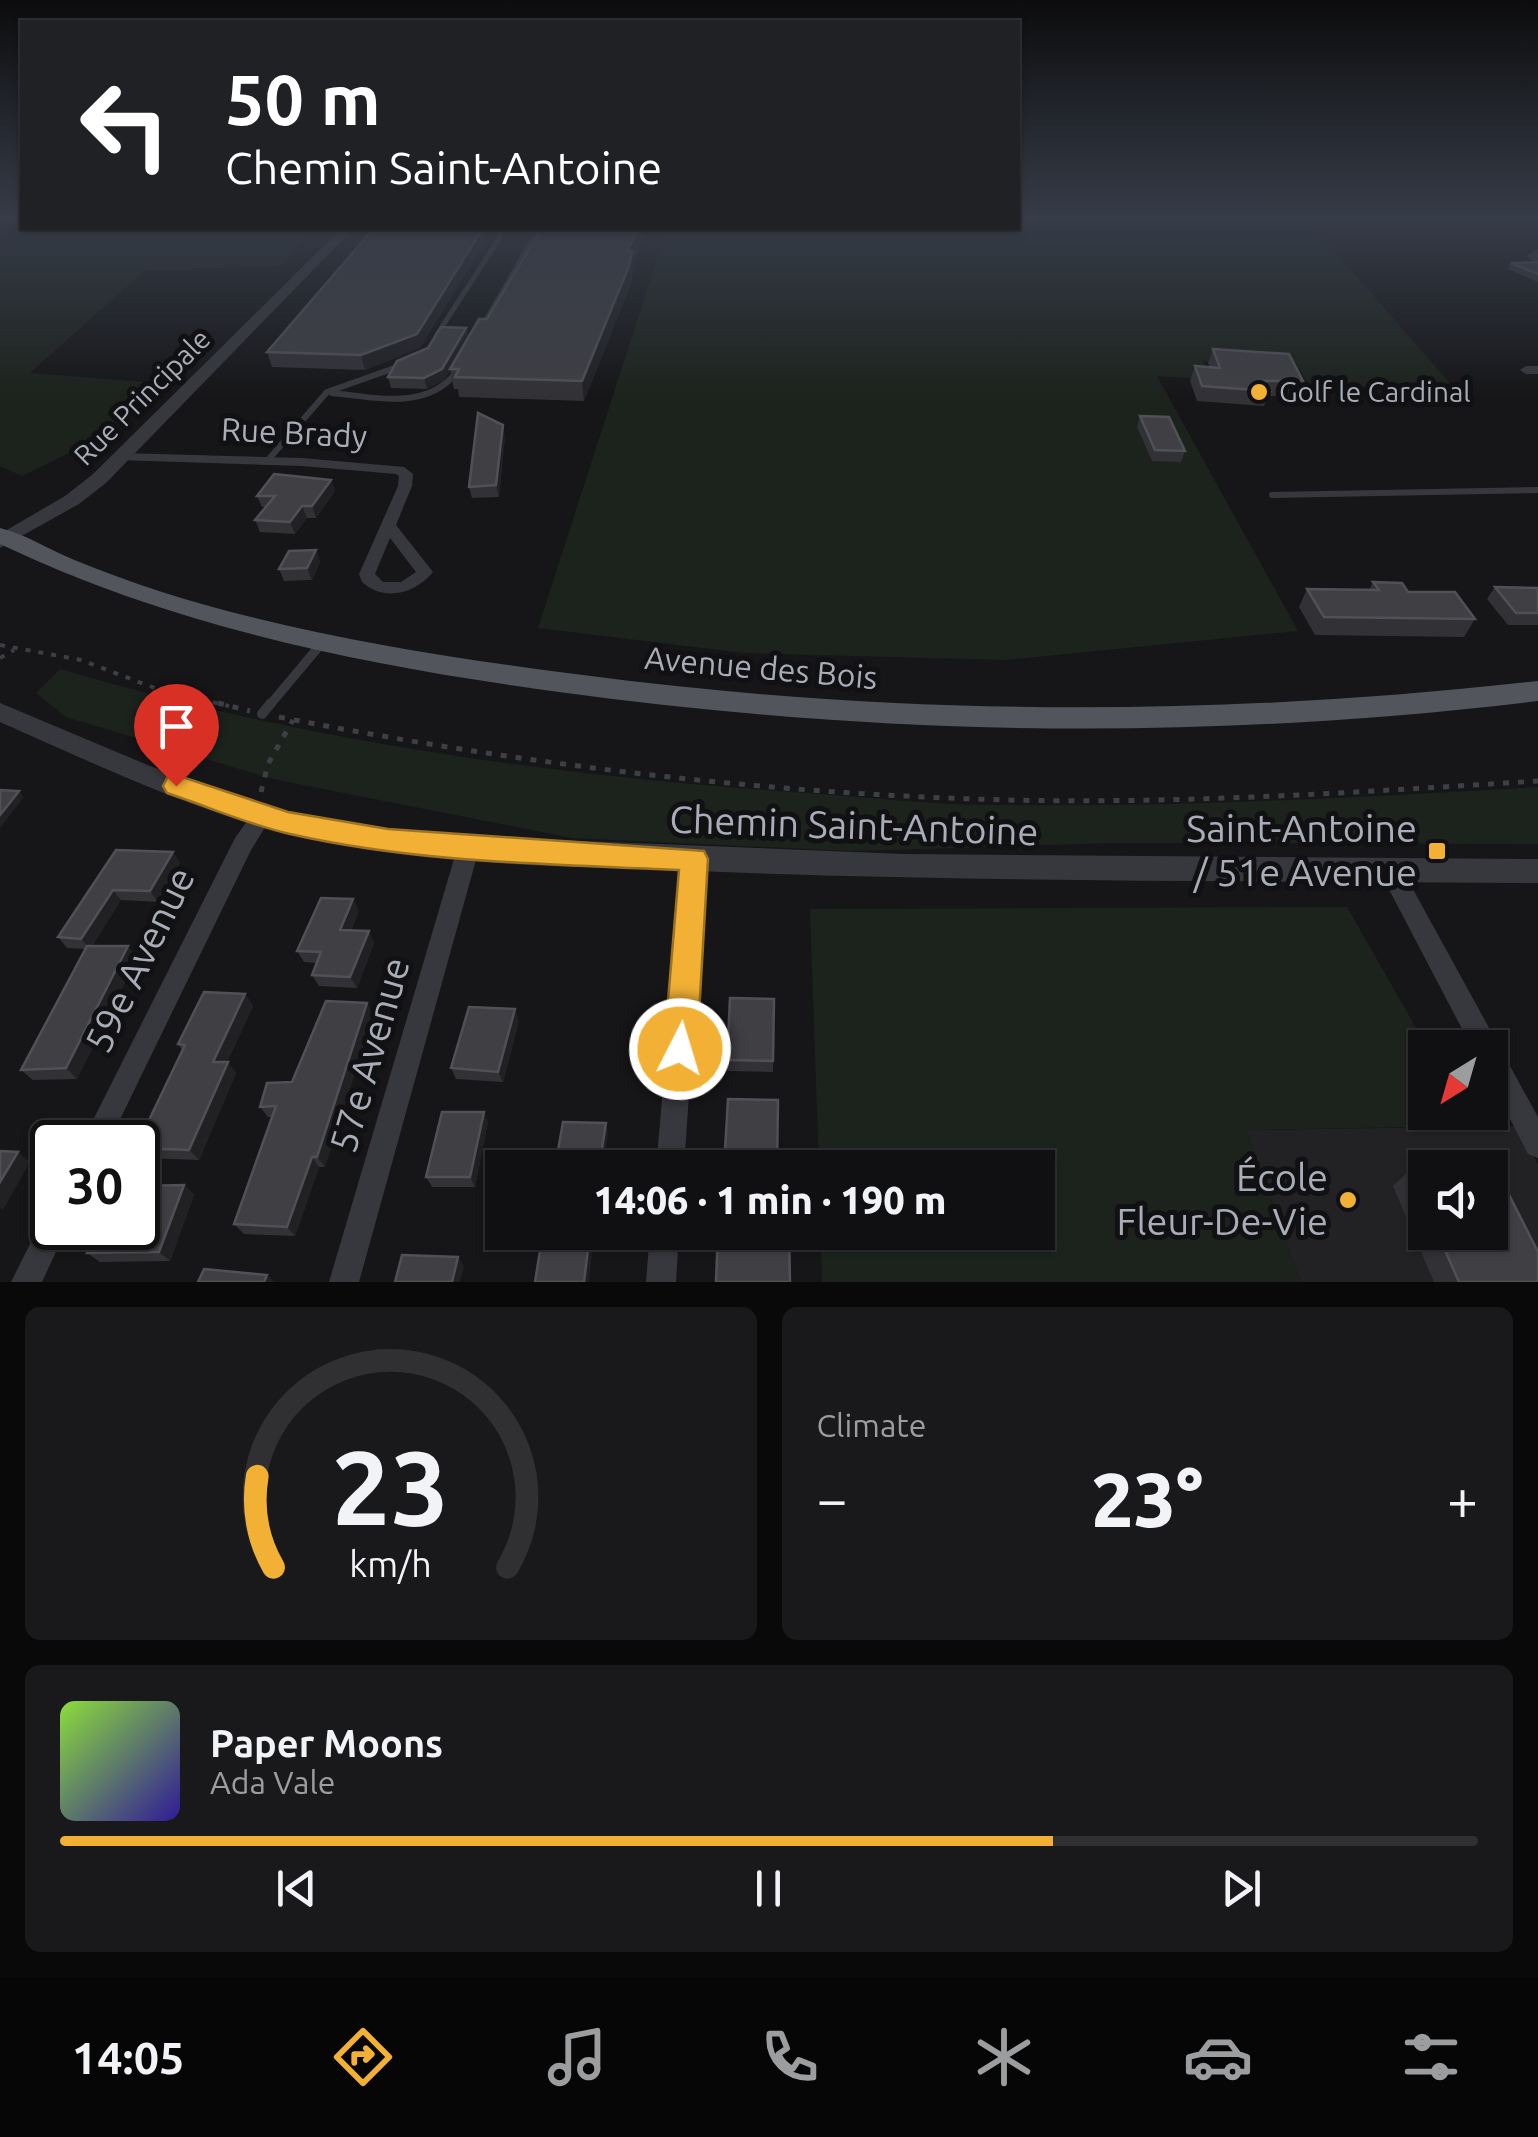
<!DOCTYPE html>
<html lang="en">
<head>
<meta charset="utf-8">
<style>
	:root { --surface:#101012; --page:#19191b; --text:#f1f3f6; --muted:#9c9d9f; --line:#303032; --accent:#f2b134 }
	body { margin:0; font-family:Ubuntu,sans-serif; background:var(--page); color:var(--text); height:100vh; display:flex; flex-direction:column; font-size:38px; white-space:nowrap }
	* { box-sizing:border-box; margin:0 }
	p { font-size:32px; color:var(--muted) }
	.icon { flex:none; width:55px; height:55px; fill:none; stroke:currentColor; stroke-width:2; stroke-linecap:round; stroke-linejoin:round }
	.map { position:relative; height:1282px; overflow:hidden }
	.side { display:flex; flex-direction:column; gap:25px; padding:25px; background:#09090a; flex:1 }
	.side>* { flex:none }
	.hud { position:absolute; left:20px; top:20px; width:1000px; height:210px; border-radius:0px; box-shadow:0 2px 8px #0004,0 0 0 2px var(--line); background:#202124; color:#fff; overflow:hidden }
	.needle { width:65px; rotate:217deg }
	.tools { position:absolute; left:1408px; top:1030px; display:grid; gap:20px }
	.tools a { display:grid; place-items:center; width:100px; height:100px; border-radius:0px; background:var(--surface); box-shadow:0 2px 8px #0004,0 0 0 2px var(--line); font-size:50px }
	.speed { position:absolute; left:30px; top:1120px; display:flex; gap:20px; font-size:50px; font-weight:700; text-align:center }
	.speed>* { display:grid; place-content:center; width:130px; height:130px; border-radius:50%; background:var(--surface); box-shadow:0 2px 8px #0004,0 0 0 2px var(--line); line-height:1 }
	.speed .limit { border:5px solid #111; border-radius:15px; background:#fff; color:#111 }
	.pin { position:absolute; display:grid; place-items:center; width:85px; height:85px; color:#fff; margin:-102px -42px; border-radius:50% 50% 50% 0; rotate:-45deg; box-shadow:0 0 10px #0007 }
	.pin .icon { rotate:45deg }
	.me { position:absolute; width:110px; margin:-55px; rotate:5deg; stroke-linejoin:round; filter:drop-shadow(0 0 8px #0008) }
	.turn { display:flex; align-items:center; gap:35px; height:210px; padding:0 40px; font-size:45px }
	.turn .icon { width:130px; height:130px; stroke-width:2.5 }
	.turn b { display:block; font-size:70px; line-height:85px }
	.big { font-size:75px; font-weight:800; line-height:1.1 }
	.side .card { flex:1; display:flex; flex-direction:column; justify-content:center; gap:15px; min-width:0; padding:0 35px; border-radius:15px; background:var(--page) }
	.side .dial { align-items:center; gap:0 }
	.dial svg { height:260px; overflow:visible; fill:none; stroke:var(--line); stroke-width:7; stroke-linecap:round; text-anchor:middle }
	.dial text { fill:var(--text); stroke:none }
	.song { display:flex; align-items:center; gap:30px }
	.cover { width:120px; height:120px; border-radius:15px; background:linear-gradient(135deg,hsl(90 70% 55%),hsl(250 70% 35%)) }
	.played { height:10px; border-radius:5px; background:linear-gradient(90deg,var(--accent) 70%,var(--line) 70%) }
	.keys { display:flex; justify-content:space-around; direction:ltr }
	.heat { display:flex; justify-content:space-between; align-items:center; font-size:55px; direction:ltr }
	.side .tiles { flex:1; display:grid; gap:25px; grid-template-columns:1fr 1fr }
	.card:last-child { grid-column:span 2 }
	.trip { position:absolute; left:485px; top:1150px; width:570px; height:100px; border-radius:0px; background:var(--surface); box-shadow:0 2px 8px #0004,0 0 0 2px var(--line); font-weight:800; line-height:100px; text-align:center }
	.dock { display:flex; height:160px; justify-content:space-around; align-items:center; background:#060607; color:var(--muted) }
	.dock .icon { width:70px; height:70px }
	.dock .on { color:var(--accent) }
	.dock b { font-size:45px; color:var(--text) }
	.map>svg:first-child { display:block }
	.built { fill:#222225; fill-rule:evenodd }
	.green { fill:#1c231d }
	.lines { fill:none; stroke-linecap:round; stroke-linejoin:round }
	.path-far1 { stroke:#3d3f44; stroke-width:4; stroke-dasharray:5 8; stroke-linecap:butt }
	.path { stroke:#3d3f44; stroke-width:5; stroke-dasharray:6 9; stroke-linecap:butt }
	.service-far3 { stroke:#37383d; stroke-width:5 }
	.service-far2 { stroke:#37383d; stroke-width:6 }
	.service-far1 { stroke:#37383d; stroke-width:9 }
	.service { stroke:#37383d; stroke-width:10 }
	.minor { fill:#37383d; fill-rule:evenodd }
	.tertiary { fill:#37383d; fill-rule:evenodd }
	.primary { fill:#53555c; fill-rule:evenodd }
	.wall { fill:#323236 }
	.shaded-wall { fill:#212124 }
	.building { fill:#3f3f44; stroke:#4f5156; stroke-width:2.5 }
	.route { fill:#f2b134; stroke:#9d7322; stroke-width:2.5 }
	.poi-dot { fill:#f2b134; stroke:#111113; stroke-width:4 }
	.labels { text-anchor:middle; stroke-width:10; stroke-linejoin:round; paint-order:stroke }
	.far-poi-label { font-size:28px; fill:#a8adb8; stroke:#111113; text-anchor:start }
	.far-street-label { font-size:28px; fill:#a8adb8; stroke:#111113 }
	.street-label { font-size:32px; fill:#a8adb8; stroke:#111113 }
	.near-street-label { font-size:38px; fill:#a8adb8; stroke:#111113 }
	.near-poi-label { font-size:38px; fill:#a8adb8; stroke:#111113; text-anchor:end }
</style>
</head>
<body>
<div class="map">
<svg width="1538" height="1282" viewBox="0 0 1538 1282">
	<rect width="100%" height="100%" fill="#161618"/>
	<path class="built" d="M1517,1126L1538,1164V1282H1301L1246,1130ZM1425,1168H1490V1232H1425Z"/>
	<g class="green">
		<path d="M1018,218H1319L1307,220L1455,389L1308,385L1298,367L1203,361L1210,379L1157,376L1298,631L1006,660L744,653L538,628L667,228H1018Z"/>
		<path d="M314,228L282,265L144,271L30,373L158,383L116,430L22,476L0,466V251L29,229Z"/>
		<path d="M60,669C303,741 552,776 805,793C867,797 931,805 993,805C1175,807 1357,798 1538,787V844L1113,843L853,851L572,838L273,779L66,717L36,693Z"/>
		<path d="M1347,907L1427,1047L1425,1112L1463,1113L1471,1126L1246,1130L1301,1282H822L821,1233L1038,1232V1168L819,1167L810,909Z"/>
	</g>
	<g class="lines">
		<g class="path-far1">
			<path d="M0,645L81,660L160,690L229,706"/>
			<path d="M0,658L14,650"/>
		</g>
		<g class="path">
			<path d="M218,703L250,711"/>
			<path d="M279,717C520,764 763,794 1008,800C1185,804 1361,792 1538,781"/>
			<path d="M261,792L268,764L293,720"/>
		</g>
		<g class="service-far3">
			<path d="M481,329L539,228"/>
			<path d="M436,336L499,239L500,228"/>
		</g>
		<g class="service-far2">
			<path d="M332,393C375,397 425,411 456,373"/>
			<path d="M268,460L327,392L403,365"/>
			<path d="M1272,495L1538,490"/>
		</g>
		<path class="service-far1" d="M269,706L321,644"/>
		<path class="service" d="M262,714L271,703"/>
		<g class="minor">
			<path d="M1538,249V264L1526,256Z"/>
			<path d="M1538,366V374H1526L1520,370L1526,366Z"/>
			<path d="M123,453L302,458L404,467L413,474L412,486L396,525L433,572C415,594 384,602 362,582L359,574L398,486L399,476L396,474L302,466L118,460V454ZM390,538L416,572L401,582H383L375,574Z"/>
			<path d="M262,808L269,810L272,816L251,850L109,1142H82L235,838L255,810Z"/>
			<path d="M468,840L476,843L479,849L359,1282H329L457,849L460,843Z"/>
			<path d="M694,850L702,853L705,859L684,1168H656L683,859L686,853Z"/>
			<path d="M1390,860L1398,862L1538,1117V1158L1528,1154L1490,1080V1048H1472L1382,876L1379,869L1382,862Z"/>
			<path d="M52,1214V1228H67L42,1282H11L43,1218Z"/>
			<path d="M650,1232H679L676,1282H646Z"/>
		</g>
		<g class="tertiary">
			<path d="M342,228H354L106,483L79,504L0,548V534L65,496L92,475Z"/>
			<path d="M0,703L150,766L248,801L335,822L436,835L903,854L1538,859V883C1266,881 994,882 722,872C576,866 427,868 285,833C186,808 93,763 0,722Z"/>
		</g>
		<path class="primary" d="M0,528C25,534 48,549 72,559C130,583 190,602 251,617C360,644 472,661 583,675C902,717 1219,717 1538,681V701C1206,741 891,737 559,692C367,666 176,628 0,544Z"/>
	</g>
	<g class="wall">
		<path d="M374,228H485L487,238L420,348L365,370L272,367L267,352Z"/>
		<path d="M645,235L633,261V269L631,284L584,401L459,397L458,389H454L450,370L444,380L427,389L391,388L388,377L428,348L466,328L468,337L487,319Z"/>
		<path d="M1538,262V282L1508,269L1511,263Z"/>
		<path d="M1213,349L1303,381L1298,396H1268L1264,406L1197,401L1190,381L1195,366L1210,367L1208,363Z"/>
		<path d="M1140,416L1185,451L1181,462L1152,461L1137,427Z"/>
		<path d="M505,436L499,497L472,498L469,487Z"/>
		<path d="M331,480L335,491L316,518H307L295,534L260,532L255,520L266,507H262L257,496Z"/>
		<path d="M316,550L320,562L312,580L284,581L279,569Z"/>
		<path d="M1373,582L1408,592L1475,619L1464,637L1315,635L1299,607L1307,589L1369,590Z"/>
		<path d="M1495,587L1538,588V625H1508L1487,599Z"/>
		<path d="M116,850L180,862L158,902L121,900L92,946L137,958L77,1079L33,1080L21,1070L86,949L67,948L58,937Z"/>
		<path d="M359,911L351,930L374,943L357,988L319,986L312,975L317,963L304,962L297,951Z"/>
		<path d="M245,994L253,1006L227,1062L236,1073L199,1160L146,1158L138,1150V1143L182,1050L178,1044Z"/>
		<path d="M774,999L773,1072L728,1071L727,1060Z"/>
		<path d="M367,1003L373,1015L325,1167H319L295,1236L244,1234L234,1224L272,1117H268L260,1107L292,1082Z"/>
		<path d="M519,1021L503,1082L456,1079L451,1068Z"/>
		<path d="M488,1122L475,1187H432L426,1177Z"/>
		<path d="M1409,1171H1425V1232H1490L1538,1282H1434L1393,1186Z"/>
		<path d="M184,1185L194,1195L170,1261L100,1262L87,1253Z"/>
	</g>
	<g class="shaded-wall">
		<path d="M483,228H485L487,238L420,348L365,370L361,355Z"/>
		<path d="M639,228H644L645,235L633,261V269L631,284L584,401L582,381L627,251Z"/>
		<path d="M466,328L469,338L444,380L427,389L424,378Z"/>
		<path d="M503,425L505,436L499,497L496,485Z"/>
		<path d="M331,480L335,491L316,518L312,506Z"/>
		<path d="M302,506L307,518L295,534L290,522Z"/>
		<path d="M316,550L320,562L312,580L307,568Z"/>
		<path d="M19,791L24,797L0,828V815Z"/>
		<path d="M173,852L180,862L158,902L150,891Z"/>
		<path d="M113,890L121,900L90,949L81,939Z"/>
		<path d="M353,899L359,911L346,941L340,930Z"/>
		<path d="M369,931L374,943L357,988L350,977Z"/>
		<path d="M128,946L137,958L77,1079L66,1068Z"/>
		<path d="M245,994L253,1006L222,1073L213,1062Z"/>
		<path d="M367,1003L373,1015L325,1167L317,1157Z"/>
		<path d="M515,1009L519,1021L503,1082L498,1072Z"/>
		<path d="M228,1062L236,1073L199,1160L189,1150Z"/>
		<path d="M484,1112L488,1122L475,1187L470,1177Z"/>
		<path d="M606,1123L608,1133L604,1168H599Z"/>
		<path d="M18,1152L30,1162L3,1210L0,1208V1182Z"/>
		<path d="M312,1157L319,1167L295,1236L287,1227Z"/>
		<path d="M184,1185L194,1195L170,1261L159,1252Z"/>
		<path d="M590,1232L593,1241L589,1282H584Z"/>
		<path d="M458,1257L464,1266L460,1282H452Z"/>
		<path d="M267,1275L275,1282H264Z"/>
	</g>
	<g class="building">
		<path d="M374,228H483L417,334L361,355L267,352Z"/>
		<path d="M542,228H639L627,251H632L629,266L582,381L455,377L459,369H450L479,319H487Z"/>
		<path d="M1538,262V274L1511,263Z"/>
		<path d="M441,327L466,328L442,369L424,378L388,377L397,361L428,348Z"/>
		<path d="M1213,349L1289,354L1303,381H1264L1270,391L1202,386L1195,366L1220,368Z"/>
		<path d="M478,413L503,425L496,485L469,487Z"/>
		<path d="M1140,416L1169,417L1185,451L1155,450Z"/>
		<path d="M274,474L331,480L312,506H302L290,522L255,520L275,496H257Z"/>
		<path d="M316,550L307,568L279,569L289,551Z"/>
		<path d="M1373,582L1402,583L1408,592H1455L1475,619L1324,617L1307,589L1379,590Z"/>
		<path d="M1495,587L1538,588V613H1516Z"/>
		<path d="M0,790L19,791L0,815Z"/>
		<path d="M116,850L173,852L150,891L113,890L81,939L58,937Z"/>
		<path d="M321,898L353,899L340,930L369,931L350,977L312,975L321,952L297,951Z"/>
		<path d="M87,946H128L66,1068L21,1070Z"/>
		<path d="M204,992L245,994L213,1062H228L189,1150L138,1148V1143L185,1045L178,1044Z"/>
		<path d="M730,998L774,999L773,1061L727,1060Z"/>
		<path d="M326,1001L367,1003L317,1157H312L287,1227L234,1224L276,1106L260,1107L267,1083L292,1082Z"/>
		<path d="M469,1007L515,1009L498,1072L451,1068Z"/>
		<path d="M728,1099L778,1100L777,1168H724Z"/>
		<path d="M442,1112H484L470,1177H426Z"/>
		<path d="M563,1122L606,1123L599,1168H555Z"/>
		<path d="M0,1151L18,1152L0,1182Z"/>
		<path d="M1409,1171H1425V1207Z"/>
		<path d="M1490,1171H1497L1538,1252V1282H1459L1437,1232H1490Z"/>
		<path d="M184,1185L159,1252L87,1253L98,1228H138V1186Z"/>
		<path d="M543,1232H590L584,1282H535Z"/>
		<path d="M718,1232H789L790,1282H716Z"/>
		<path d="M402,1255L458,1257L452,1282H395Z"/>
		<path d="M204,1269L267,1275L264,1282H198Z"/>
	</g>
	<linearGradient id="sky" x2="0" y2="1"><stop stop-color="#0c0c0d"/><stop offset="0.55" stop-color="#363c48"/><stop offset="1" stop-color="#363c48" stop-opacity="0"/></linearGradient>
	<rect width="1538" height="397" fill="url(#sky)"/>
	<path class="route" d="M176,775L288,812L388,829L704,851L708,859L697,1049L692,1060L680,1065L669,1060L664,1049L679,870C549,864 418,863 290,834C249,825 207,806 167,793L163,786L167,778Z"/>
	<g class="poi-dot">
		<circle cx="1259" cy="392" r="10"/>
		<rect x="1427" y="841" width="20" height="20" rx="5"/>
		<circle cx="1348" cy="1200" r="10"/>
	</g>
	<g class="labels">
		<g class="far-poi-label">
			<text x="1279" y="402">Golf le Cardinal</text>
		</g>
		<g class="far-street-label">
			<text transform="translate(142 397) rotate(-45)" y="10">Rue Principale</text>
		</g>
		<g class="street-label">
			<text transform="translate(294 433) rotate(3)" y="11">Rue Brady</text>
			<text transform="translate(761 668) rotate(5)" y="11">Avenue des Bois</text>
		</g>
		<g class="near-street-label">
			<text transform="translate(854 826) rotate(2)" y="13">Chemin Saint-Antoine</text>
			<text transform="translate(140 960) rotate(-64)" y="13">59e Avenue</text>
			<text transform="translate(370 1055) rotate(-74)" y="13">57e Avenue</text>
		</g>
		<g class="near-poi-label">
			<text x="1417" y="842">Saint-Antoine<tspan x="1417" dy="44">/ 51e Avenue</tspan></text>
			<text x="1328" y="1191">École<tspan x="1328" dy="44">Fleur-De-Vie</tspan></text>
		</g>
	</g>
</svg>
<div class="tools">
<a><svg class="needle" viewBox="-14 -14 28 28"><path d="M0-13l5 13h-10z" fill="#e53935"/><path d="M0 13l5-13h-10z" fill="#9c9d9f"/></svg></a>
<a><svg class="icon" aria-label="sound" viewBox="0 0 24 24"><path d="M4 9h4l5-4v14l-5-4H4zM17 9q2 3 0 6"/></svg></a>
</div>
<div class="speed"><div class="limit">30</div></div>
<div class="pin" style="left:176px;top:786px;background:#d93025"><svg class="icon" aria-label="arrive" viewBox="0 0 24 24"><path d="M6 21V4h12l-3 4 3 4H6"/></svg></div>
<svg class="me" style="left:680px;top:1049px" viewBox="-20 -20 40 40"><circle r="17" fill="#f2b134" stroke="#fff" stroke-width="3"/><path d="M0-11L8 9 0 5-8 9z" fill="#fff"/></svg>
<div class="trip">14:06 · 1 min · 190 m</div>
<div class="hud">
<div class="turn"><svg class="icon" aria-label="left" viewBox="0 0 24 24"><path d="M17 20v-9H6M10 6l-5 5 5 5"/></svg><div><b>50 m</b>Chemin Saint-Antoine</div></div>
</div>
</div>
<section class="side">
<div class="tiles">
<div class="card dial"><svg viewBox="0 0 100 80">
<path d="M14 69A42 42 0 1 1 86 69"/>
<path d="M14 69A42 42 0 0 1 9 41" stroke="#f2b134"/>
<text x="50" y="56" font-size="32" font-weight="700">23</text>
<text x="50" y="72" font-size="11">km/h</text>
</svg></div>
<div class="card"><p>Climate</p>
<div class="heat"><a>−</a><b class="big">23°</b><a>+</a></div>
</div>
<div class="card">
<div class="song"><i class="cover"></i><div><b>Paper Moons</b><p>Ada Vale</p></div></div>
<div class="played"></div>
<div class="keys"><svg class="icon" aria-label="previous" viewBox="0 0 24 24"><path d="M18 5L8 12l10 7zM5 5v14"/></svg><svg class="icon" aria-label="pause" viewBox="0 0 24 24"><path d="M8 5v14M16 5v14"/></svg><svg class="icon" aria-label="next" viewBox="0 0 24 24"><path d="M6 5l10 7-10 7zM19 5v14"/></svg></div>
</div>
</div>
</section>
<nav class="dock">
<b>14:05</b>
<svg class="icon on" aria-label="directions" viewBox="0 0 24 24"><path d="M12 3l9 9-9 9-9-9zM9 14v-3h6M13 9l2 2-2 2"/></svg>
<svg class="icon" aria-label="music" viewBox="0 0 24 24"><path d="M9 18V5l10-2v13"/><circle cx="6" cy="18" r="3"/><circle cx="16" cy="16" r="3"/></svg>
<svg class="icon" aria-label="phone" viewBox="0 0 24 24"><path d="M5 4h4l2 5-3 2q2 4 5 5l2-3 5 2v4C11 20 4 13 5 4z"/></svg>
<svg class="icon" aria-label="climate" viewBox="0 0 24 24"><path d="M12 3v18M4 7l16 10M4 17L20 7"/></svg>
<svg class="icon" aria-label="car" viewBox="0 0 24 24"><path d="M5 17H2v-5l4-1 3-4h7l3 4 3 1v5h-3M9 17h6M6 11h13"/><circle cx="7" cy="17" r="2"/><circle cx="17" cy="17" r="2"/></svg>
<svg class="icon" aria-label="filters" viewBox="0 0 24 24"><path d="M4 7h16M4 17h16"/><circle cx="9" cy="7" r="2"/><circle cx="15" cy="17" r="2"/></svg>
</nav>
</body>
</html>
